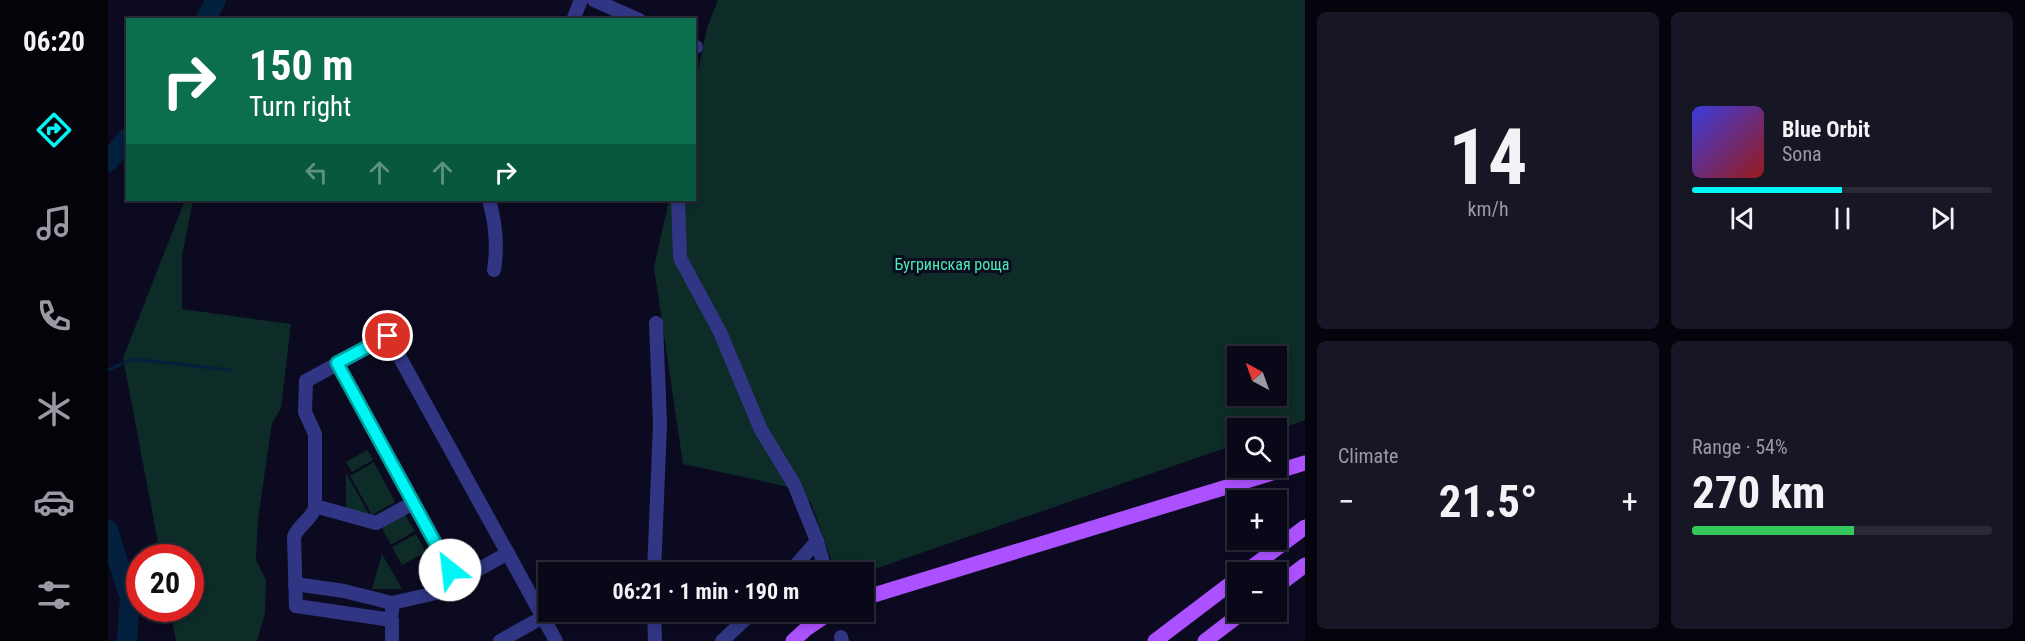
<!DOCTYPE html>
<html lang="en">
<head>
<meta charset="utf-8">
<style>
	:root { --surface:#090818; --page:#171625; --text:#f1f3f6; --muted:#999aa2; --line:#292937; --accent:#00f5f5 }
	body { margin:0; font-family:"Roboto Condensed",sans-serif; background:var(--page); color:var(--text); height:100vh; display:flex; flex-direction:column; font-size:22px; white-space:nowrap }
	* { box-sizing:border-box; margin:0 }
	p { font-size:20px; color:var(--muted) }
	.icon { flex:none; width:33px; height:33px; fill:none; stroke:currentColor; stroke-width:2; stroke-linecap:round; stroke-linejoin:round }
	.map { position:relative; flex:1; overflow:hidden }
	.details { display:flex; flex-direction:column; gap:12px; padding:12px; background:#05040d; width:720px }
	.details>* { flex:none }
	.banner { position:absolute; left:18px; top:18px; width:570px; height:183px; border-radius:0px; box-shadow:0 3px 9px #0003,0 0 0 2px var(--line); background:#0b6e4f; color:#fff; overflow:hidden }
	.needle { width:39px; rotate:319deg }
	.buttons { position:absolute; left:1119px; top:346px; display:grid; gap:12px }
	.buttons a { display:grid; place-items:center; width:60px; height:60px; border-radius:0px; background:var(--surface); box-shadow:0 3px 9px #0003,0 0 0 2px var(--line); font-size:30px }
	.speed { position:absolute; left:18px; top:544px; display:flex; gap:12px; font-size:30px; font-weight:700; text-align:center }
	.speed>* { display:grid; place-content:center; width:78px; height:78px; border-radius:50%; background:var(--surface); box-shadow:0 3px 9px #0003,0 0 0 2px var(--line); line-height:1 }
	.speed .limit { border:9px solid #d22; background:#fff; color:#111 }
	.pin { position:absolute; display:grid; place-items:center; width:51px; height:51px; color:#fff; margin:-26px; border:3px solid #fff; border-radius:50%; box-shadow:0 2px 6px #0007 }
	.me { position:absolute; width:66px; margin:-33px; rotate:331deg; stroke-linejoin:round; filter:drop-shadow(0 0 4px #0008) }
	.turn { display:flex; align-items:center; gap:21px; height:126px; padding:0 24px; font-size:27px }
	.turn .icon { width:78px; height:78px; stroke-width:2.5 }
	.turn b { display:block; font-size:42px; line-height:51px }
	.lanes { display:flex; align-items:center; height:57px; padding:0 24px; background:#0003; justify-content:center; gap:30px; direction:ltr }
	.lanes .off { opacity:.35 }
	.big { font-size:45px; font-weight:700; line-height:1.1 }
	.details .card { flex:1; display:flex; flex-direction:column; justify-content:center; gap:9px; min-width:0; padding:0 21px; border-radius:9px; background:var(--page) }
	.details .dial { align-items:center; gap:0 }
	.dial b { font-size:78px; line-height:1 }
	.song { display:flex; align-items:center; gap:18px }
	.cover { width:72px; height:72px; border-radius:9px; background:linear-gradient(135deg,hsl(240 70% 55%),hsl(0 70% 35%)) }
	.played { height:6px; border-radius:3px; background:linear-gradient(90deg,var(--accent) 50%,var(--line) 50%) }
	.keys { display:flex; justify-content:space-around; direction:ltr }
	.heat { display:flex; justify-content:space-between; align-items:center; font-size:33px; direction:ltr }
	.charge { height:9px; border-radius:4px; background:linear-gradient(90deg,#34c759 54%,var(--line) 0) }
	.details .tiles { flex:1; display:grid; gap:12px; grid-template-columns:repeat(2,1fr) }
	.trip { position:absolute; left:430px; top:562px; width:336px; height:60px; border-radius:0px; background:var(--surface); box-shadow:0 3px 9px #0003,0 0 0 2px var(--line); font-weight:700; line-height:60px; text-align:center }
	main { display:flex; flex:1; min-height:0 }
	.menu { display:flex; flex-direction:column; width:108px; justify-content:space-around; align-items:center; background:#04030a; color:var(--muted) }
	.menu .icon { width:42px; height:42px }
	.menu .active { color:var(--accent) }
	.menu b { font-size:27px; color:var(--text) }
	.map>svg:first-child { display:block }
	.green { fill:#0d2b27; fill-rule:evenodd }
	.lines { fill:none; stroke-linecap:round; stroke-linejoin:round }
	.stream { stroke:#04203f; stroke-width:3 }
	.river { stroke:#04203f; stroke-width:20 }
	.minor { stroke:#313684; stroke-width:14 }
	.major { stroke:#ac51ff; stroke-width:15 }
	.route-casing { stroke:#009f9f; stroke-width:15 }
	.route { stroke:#00f5f5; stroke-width:10 }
	.labels { text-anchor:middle; stroke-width:6; stroke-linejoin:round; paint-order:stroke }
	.park-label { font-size:16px; fill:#4beab2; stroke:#0c0a20 }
</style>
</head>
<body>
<main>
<nav class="menu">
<b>06:20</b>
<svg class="icon active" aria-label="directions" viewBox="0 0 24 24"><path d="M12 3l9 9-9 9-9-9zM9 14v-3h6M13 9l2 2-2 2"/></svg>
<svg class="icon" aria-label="music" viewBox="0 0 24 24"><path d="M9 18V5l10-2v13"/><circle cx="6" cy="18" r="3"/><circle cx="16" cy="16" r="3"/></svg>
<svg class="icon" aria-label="phone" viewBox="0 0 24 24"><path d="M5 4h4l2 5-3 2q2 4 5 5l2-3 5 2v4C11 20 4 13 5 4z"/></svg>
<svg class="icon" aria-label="climate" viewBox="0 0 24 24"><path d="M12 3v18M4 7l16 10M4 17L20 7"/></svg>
<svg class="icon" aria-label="car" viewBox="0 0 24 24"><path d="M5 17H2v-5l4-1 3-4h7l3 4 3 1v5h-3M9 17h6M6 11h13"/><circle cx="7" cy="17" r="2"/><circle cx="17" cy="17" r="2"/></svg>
<svg class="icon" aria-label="filters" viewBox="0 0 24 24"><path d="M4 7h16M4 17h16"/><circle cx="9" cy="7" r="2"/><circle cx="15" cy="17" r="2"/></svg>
</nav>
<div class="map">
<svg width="1197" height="641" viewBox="0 0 1197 641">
	<rect width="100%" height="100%" fill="#0c0a20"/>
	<g class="green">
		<path d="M610,0H1197V420L1169,430L1130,429L1129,444L755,573H728L703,503L681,487L575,464L546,267L561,200H586L587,85L599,28ZM1130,357H1168V396H1130Z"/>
		<path d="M77,200H85L74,256V309L183,324L173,408L164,423L150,519L148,560L158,580L157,613L149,641H68L62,609H82V558H53L15,358Z"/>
		<path d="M259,450L265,460L244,472L238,462Z"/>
		<path d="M266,462L287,502L264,515L242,476Z"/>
		<path d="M238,473L262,516L238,509Z"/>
		<path d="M296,513L307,531L283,545L273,526Z"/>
		<path d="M308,534L318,552L294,565L284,547Z"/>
		<path d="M274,554L294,589H264Z"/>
	</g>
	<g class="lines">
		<path class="stream" d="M0,370L25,359L122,370"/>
		<g class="river">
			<path d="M97,20L108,0"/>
			<path d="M0,162L20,137"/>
			<path d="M0,530L22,598L19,641"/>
		</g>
		<g class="minor">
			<path d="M486,0L531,20"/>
			<path d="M465,20L473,0"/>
			<path d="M586,46L588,47"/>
			<path d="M381,200C388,224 390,245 386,270"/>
			<path d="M570,200L572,258L612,332L653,430L686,484L709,541L718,573"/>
			<path d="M229,363L349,582"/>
			<path d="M207,506L268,523L305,503"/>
			<path d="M546,573L552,424L548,323"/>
			<path d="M681,573L709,541"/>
			<path d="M187,584L236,591L284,603V612"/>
			<path d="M284,603L328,593L400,553"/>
			<path d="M546,612L547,641"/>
			<path d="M733,637L734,641"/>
			<path d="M284,641V620L188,606L186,537C190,525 203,520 207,508V434L197,412L198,381L280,336L448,641"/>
			<path d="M392,641L435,617"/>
			<path d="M614,641L645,612"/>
		</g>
		<g class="major">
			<path d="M1136,573L1197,527"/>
			<path d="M1168,587L1197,565"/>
			<path d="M756,598L1197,463"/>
			<path d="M685,641L698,629L723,612"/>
			<path d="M1047,641L1130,578"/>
			<path d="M1097,641L1135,612"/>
		</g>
	</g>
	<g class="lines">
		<g class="route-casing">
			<path id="route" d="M280,336L229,363L342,570"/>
		</g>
		<use href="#route" class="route"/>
	</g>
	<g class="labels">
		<g class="park-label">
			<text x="844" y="270">Бугринская роща</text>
		</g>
	</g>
</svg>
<div class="buttons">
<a><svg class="needle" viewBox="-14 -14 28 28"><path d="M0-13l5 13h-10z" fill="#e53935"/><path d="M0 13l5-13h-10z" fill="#999aa2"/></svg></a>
<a><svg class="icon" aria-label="search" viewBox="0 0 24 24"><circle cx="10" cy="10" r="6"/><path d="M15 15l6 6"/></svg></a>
<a>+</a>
<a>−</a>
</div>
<div class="speed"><div class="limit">20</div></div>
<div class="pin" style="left:280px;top:336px;background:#d93025"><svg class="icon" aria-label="arrive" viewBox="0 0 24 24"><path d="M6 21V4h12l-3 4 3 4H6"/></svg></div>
<svg class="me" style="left:342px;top:570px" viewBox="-20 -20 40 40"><circle r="19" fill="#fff"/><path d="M0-13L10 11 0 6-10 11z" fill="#00f5f5"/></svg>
<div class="trip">06:21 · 1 min · 190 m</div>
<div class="banner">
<div class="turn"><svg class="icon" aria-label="right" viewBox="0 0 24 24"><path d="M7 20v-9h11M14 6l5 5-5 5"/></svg><div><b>150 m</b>Turn right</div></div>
<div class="lanes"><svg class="icon off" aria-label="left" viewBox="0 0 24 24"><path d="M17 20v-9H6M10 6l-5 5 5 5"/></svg><svg class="icon off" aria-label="ahead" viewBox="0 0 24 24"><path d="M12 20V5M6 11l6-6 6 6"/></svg><svg class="icon off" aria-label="ahead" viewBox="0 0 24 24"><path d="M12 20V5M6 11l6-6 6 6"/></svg><svg class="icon" aria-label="right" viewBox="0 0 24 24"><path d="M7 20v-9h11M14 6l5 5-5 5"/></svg></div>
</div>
</div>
<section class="details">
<div class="tiles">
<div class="card dial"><b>14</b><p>km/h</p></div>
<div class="card">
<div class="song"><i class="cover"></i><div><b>Blue Orbit</b><p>Sona</p></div></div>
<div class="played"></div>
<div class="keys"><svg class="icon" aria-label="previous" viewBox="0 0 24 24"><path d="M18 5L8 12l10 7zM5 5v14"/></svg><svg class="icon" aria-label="pause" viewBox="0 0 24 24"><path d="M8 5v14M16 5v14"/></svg><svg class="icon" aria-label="next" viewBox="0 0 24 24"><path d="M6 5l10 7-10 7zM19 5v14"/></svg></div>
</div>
<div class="card"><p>Climate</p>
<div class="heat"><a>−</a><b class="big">21.5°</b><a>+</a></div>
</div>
<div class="card"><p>Range · 54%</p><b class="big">270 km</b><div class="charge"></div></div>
</div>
</section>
</main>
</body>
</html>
